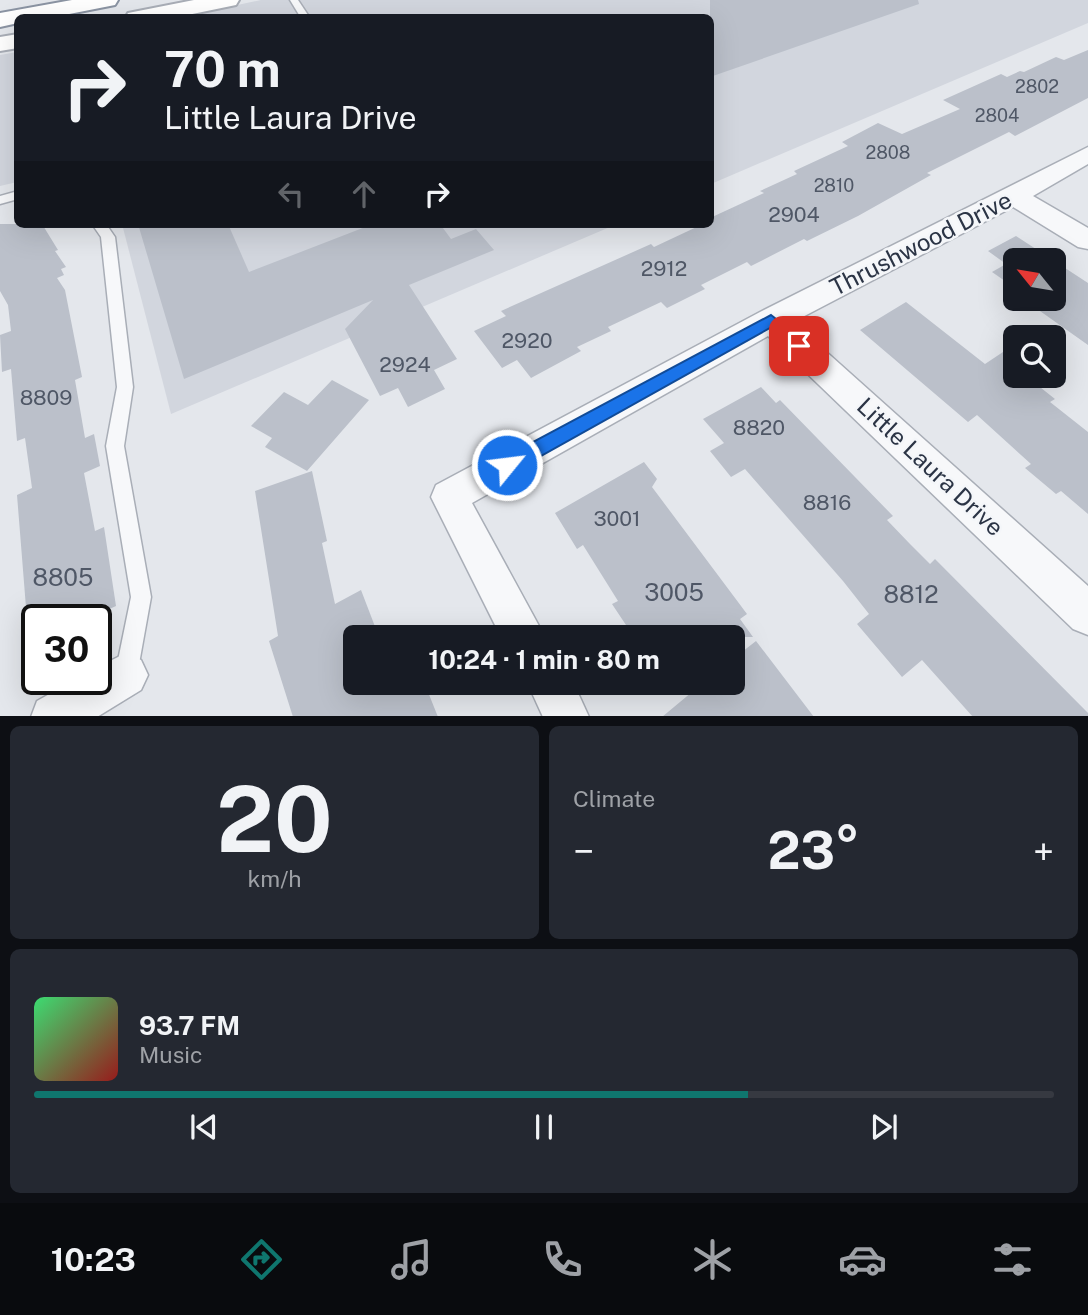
<!DOCTYPE html>
<html lang="en">
<head>
<meta charset="utf-8">
<style>
	:root { --surface:#171b24; --page:#242831; --text:#f1f3f6; --muted:#9ea1a6; --line:#363941; --accent:#0f766e }
	body { margin:0; font-family:"Public Sans",sans-serif; background:var(--page); color:var(--text); height:100vh; display:flex; flex-direction:column; font-size:26px; white-space:nowrap }
	* { box-sizing:border-box; margin:0 }
	p { font-size:23px; color:var(--muted) }
	.icon { flex:none; width:38px; height:38px; fill:none; stroke:currentColor; stroke-width:2; stroke-linecap:round; stroke-linejoin:round }
	.map { position:relative; height:716px; overflow:hidden }
	.panel { display:flex; flex-direction:column; gap:10px; padding:10px; background:#0d0f14; flex:1 }
	.panel>* { flex:none }
	.hud { position:absolute; left:14px; top:14px; width:700px; height:214px; border-radius:10px; box-shadow:0 7px 28px #0002; background:#171b24; color:var(--text); overflow:hidden }
	.needle { width:46px; rotate:300deg }
	.tools { position:absolute; left:1003px; top:248px; display:grid; gap:14px }
	.tools a { display:grid; place-items:center; width:63px; height:63px; border-radius:10px; background:var(--surface); box-shadow:0 7px 28px #0002; font-size:35px }
	.speed { position:absolute; left:21px; top:604px; display:flex; gap:14px; font-size:35px; font-weight:700; text-align:center }
	.speed>* { display:grid; place-content:center; width:91px; height:91px; border-radius:50%; background:var(--surface); box-shadow:0 7px 28px #0002; line-height:1 }
	.speed .limit { border:4px solid #111; border-radius:10px; background:#fff; color:#111 }
	.pin { position:absolute; display:grid; place-items:center; width:60px; height:60px; color:#fff; margin:-30px; border-radius:14px; box-shadow:0 4px 10px #0006 }
	.me { position:absolute; width:77px; margin:-38px; rotate:61deg; stroke-linejoin:round; filter:drop-shadow(0 0 5px #0008) }
	.turn { display:flex; align-items:center; gap:24px; height:147px; padding:0 35px; font-size:32px }
	.turn .icon { width:91px; height:91px; stroke-width:2.5 }
	.turn b { display:block; font-size:49px; line-height:60px }
	.lanes { display:flex; align-items:center; height:66px; padding:0 35px; background:#0003; justify-content:center; gap:35px; direction:ltr }
	.lanes .off { opacity:.35 }
	.big { font-size:52px; font-weight:700; line-height:1.1 }
	.panel .widget { flex:1; display:flex; flex-direction:column; justify-content:center; gap:10px; min-width:0; padding:0 24px; border-radius:10px; background:var(--page) }
	.panel .dial { align-items:center; gap:0 }
	.dial b { font-size:91px; line-height:1 }
	.song { display:flex; align-items:center; gap:21px }
	.cover { width:84px; height:84px; border-radius:10px; background:linear-gradient(135deg,hsl(140 70% 55%),hsl(0 70% 35%)) }
	.played { height:7px; border-radius:4px; background:linear-gradient(90deg,var(--accent) 70%,var(--line) 70%) }
	.keys { display:flex; justify-content:space-around; direction:ltr }
	.heat { display:flex; justify-content:space-between; align-items:center; font-size:38px; direction:ltr }
	.panel .tiles { flex:1; display:grid; gap:10px; grid-template-columns:1fr 1fr }
	.widget:last-child { grid-column:span 2 }
	.trip { position:absolute; left:343px; top:625px; width:402px; height:70px; border-radius:10px; background:var(--surface); box-shadow:0 7px 28px #0002; font-weight:700; line-height:70px; text-align:center }
	.tabs { display:flex; height:112px; justify-content:space-around; align-items:center; background:#090b0e; color:var(--muted) }
	.tabs .icon { width:49px; height:49px }
	.tabs .on { color:var(--accent) }
	.tabs b { font-size:32px; color:var(--text) }
	.map>svg:first-child { display:block }
	.built { fill:#d2d6de }
	.building { fill:#bbc0ca }
	.lines { fill:none; stroke-linecap:round; stroke-linejoin:round }
	.service-casing { stroke:#a9aeb7; stroke-width:3 }
	.minor-casing { stroke:#a9aeb7; stroke-width:3 }
	.secondary-casing { stroke:#a9aeb7; stroke-width:4 }
	.motorway-casing { stroke:#8b94a3; stroke-width:4 }
	.service { fill:#f7f8fa; fill-rule:evenodd }
	.minor { fill:#f7f8fa; fill-rule:evenodd }
	.secondary { fill:#fff; fill-rule:evenodd }
	.motorway { fill:#fff; fill-rule:evenodd }
	.route { fill:#1a73e8; stroke:#114b97; stroke-width:2 }
	.labels { text-anchor:middle; stroke-width:5; stroke-linejoin:round; paint-order:stroke }
	.far-number-label { font-size:18px; fill:#4f5766 }
	.number-label { font-size:21px; fill:#4f5766 }
	.street-label { font-size:24px; fill:#2b3445; stroke:#f4f6f9 }
	.near-number-label { font-size:24px; fill:#4f5766 }
</style>
</head>
<body>
<div class="map">
<svg width="1088" height="717" viewBox="0 0 1088 717">
	<rect width="100%" height="100%" fill="#e4e7ec"/>
	<g class="built">
		<path d="M261,0H1088V23L711,184L710,18H177Z"/>
		<path d="M17,52V182L0,186V55Z"/>
		<path d="M122,224H617L171,414Z"/>
	</g>
	<g class="building">
		<path d="M710,0H918L919,4L710,77Z"/>
		<path d="M1088,50V98L1015,136L1009,132L927,173L931,175L858,216L807,241L804,239L751,266L747,262L701,285L705,289L667,308L661,302L608,327L611,331L577,347L581,351L531,378L517,360L502,368L474,331L506,316L501,311L651,244L654,247L703,224H710V218L764,193L760,191L797,174L794,171L848,146L842,142L878,123L902,134L960,109L943,100L1001,74L1007,77L1020,71L1024,72L1056,57L1064,60Z"/>
		<path d="M0,224H42L58,250L55,251L66,267L61,269L64,275L57,278L65,290L82,377L75,380L85,438L94,434L100,466L84,473L95,531L104,527L116,606L105,611L106,620H27L17,495L32,488L25,438L17,441L11,369L2,372L0,335L11,331L8,305L0,291Z"/>
		<path d="M138,224H228L249,272L373,224H440L451,239L476,229L494,250L409,285L457,359L434,370L445,389L408,407L398,388L380,396L345,329L373,300L184,379Z"/>
		<path d="M1016,236L1088,283V345L1023,299H1054V261H1015V288L992,272L1006,264L988,251Z"/>
		<path d="M906,302L985,364L1015,344V376H1026L1055,399L1050,402L1088,432V514L1061,491L1056,494L1025,468L1031,464L977,415L968,422L860,330Z"/>
		<path d="M332,380L369,400L307,471L265,447L272,438L251,426L284,392L308,405Z"/>
		<path d="M761,387L776,403L780,400L893,516L887,520L910,544L930,564L935,559L1088,713V717H973L922,660L902,677L857,624L869,614L843,581L745,469L731,477L710,451L724,443L703,419Z"/>
		<path d="M644,462L657,479L652,487L747,614L740,619L753,637H634L612,604L618,601L583,545L577,549L555,513Z"/>
		<path d="M312,471L327,541L322,543L335,604L361,590L379,637H355V682H424L438,717H293L269,641L278,636L255,491Z"/>
		<path d="M756,641L814,717H662L704,682H733V659Z"/>
	</g>
	<g class="lines">
		<g class="service-casing">
			<g id="service">
				<path d="M290,0H298L310,18H301Z"/>
				<path d="M18,191V199L0,204V196Z"/>
				<path d="M92,224H106L115,237L133,387L124,446L151,597L137,675L134,683L126,686L118,683L115,675L131,597L106,446L117,387L101,237Z"/>
			</g>
		</g>
		<g class="minor-casing">
			<g id="minor">
				<path d="M1088,147V164L1033,196L1088,228V249L1078,247L1013,207L793,322L1088,586V635L1073,629L768,336L472,503L545,637H501L431,497L436,485L760,312Z"/>
				<path d="M126,653L141,660L148,675L141,690L97,717H31L37,701L76,679H96V668Z"/>
				<path d="M527,682H573L589,717H543Z"/>
			</g>
		</g>
		<g class="secondary-casing">
			<g id="secondary">
				<path d="M194,0H239L236,5L173,18H125L128,13Z"/>
				<path d="M18,34V48L0,51V37Z"/>
			</g>
		</g>
		<g class="motorway-casing">
			<path id="motorway" d="M72,0H118L115,5L49,18H18V23L0,27V13Z"/>
		</g>
		<use href="#service" class="service"/>
		<use href="#minor" class="minor"/>
		<use href="#secondary" class="secondary"/>
		<use href="#motorway" class="motorway"/>
	</g>
	<path class="route" d="M771,315L804,341L807,346L804,350H793L770,328L514,471L507,473L501,471L498,465L501,459Z"/>
	<g class="labels">
		<g class="far-number-label">
			<text x="1037" y="93">2802</text>
			<text x="997" y="122">2804</text>
			<text x="888" y="159">2808</text>
			<text x="834" y="192">2810</text>
		</g>
		<g class="number-label">
			<text x="794" y="222">2904</text>
			<text x="664" y="276">2912</text>
			<text x="527" y="348">2920</text>
			<text x="405" y="372">2924</text>
			<text x="46" y="405">8809</text>
			<text x="759" y="435">8820</text>
			<text x="827" y="510">8816</text>
			<text x="617" y="526">3001</text>
		</g>
		<g class="street-label">
			<text transform="translate(921 244) rotate(-27)" y="8">Thrushwood Drive</text>
			<text transform="translate(930 467) rotate(43)" y="8">Little Laura Drive</text>
		</g>
		<g class="near-number-label">
			<text x="63" y="586">8805</text>
			<text x="674" y="601">3005</text>
			<text x="911" y="603">8812</text>
		</g>
	</g>
</svg>
<div class="tools">
<a><svg class="needle" viewBox="-14 -14 28 28"><path d="M0-13l5 13h-10z" fill="#e53935"/><path d="M0 13l5-13h-10z" fill="#9ea1a6"/></svg></a>
<a><svg class="icon" aria-label="search" viewBox="0 0 24 24"><circle cx="10" cy="10" r="6"/><path d="M15 15l6 6"/></svg></a>
</div>
<div class="speed"><div class="limit">30</div></div>
<div class="pin" style="left:799px;top:346px;background:#d93025"><svg class="icon" aria-label="arrive" viewBox="0 0 24 24"><path d="M6 21V4h12l-3 4 3 4H6"/></svg></div>
<svg class="me" style="left:507px;top:465px" viewBox="-20 -20 40 40"><circle r="17" fill="#1a73e8" stroke="#fff" stroke-width="3"/><path d="M0-11L8 9 0 5-8 9z" fill="#fff"/></svg>
<div class="trip">10:24 · 1 min · 80 m</div>
<div class="hud">
<div class="turn"><svg class="icon" aria-label="right" viewBox="0 0 24 24"><path d="M7 20v-9h11M14 6l5 5-5 5"/></svg><div><b>70 m</b>Little Laura Drive</div></div>
<div class="lanes"><svg class="icon off" aria-label="left" viewBox="0 0 24 24"><path d="M17 20v-9H6M10 6l-5 5 5 5"/></svg><svg class="icon off" aria-label="ahead" viewBox="0 0 24 24"><path d="M12 20V5M6 11l6-6 6 6"/></svg><svg class="icon" aria-label="right" viewBox="0 0 24 24"><path d="M7 20v-9h11M14 6l5 5-5 5"/></svg></div>
</div>
</div>
<section class="panel">
<div class="tiles">
<div class="widget dial"><b>20</b><p>km/h</p></div>
<div class="widget"><p>Climate</p>
<div class="heat"><a>−</a><b class="big">23°</b><a>+</a></div>
</div>
<div class="widget">
<div class="song"><i class="cover"></i><div><b>93.7 FM</b><p>Music</p></div></div>
<div class="played"></div>
<div class="keys"><svg class="icon" aria-label="previous" viewBox="0 0 24 24"><path d="M18 5L8 12l10 7zM5 5v14"/></svg><svg class="icon" aria-label="pause" viewBox="0 0 24 24"><path d="M8 5v14M16 5v14"/></svg><svg class="icon" aria-label="next" viewBox="0 0 24 24"><path d="M6 5l10 7-10 7zM19 5v14"/></svg></div>
</div>
</div>
</section>
<nav class="tabs">
<b>10:23</b>
<svg class="icon on" aria-label="directions" viewBox="0 0 24 24"><path d="M12 3l9 9-9 9-9-9zM9 14v-3h6M13 9l2 2-2 2"/></svg>
<svg class="icon" aria-label="music" viewBox="0 0 24 24"><path d="M9 18V5l10-2v13"/><circle cx="6" cy="18" r="3"/><circle cx="16" cy="16" r="3"/></svg>
<svg class="icon" aria-label="phone" viewBox="0 0 24 24"><path d="M5 4h4l2 5-3 2q2 4 5 5l2-3 5 2v4C11 20 4 13 5 4z"/></svg>
<svg class="icon" aria-label="climate" viewBox="0 0 24 24"><path d="M12 3v18M4 7l16 10M4 17L20 7"/></svg>
<svg class="icon" aria-label="car" viewBox="0 0 24 24"><path d="M5 17H2v-5l4-1 3-4h7l3 4 3 1v5h-3M9 17h6M6 11h13"/><circle cx="7" cy="17" r="2"/><circle cx="17" cy="17" r="2"/></svg>
<svg class="icon" aria-label="filters" viewBox="0 0 24 24"><path d="M4 7h16M4 17h16"/><circle cx="9" cy="7" r="2"/><circle cx="15" cy="17" r="2"/></svg>
</nav>
</body>
</html>
